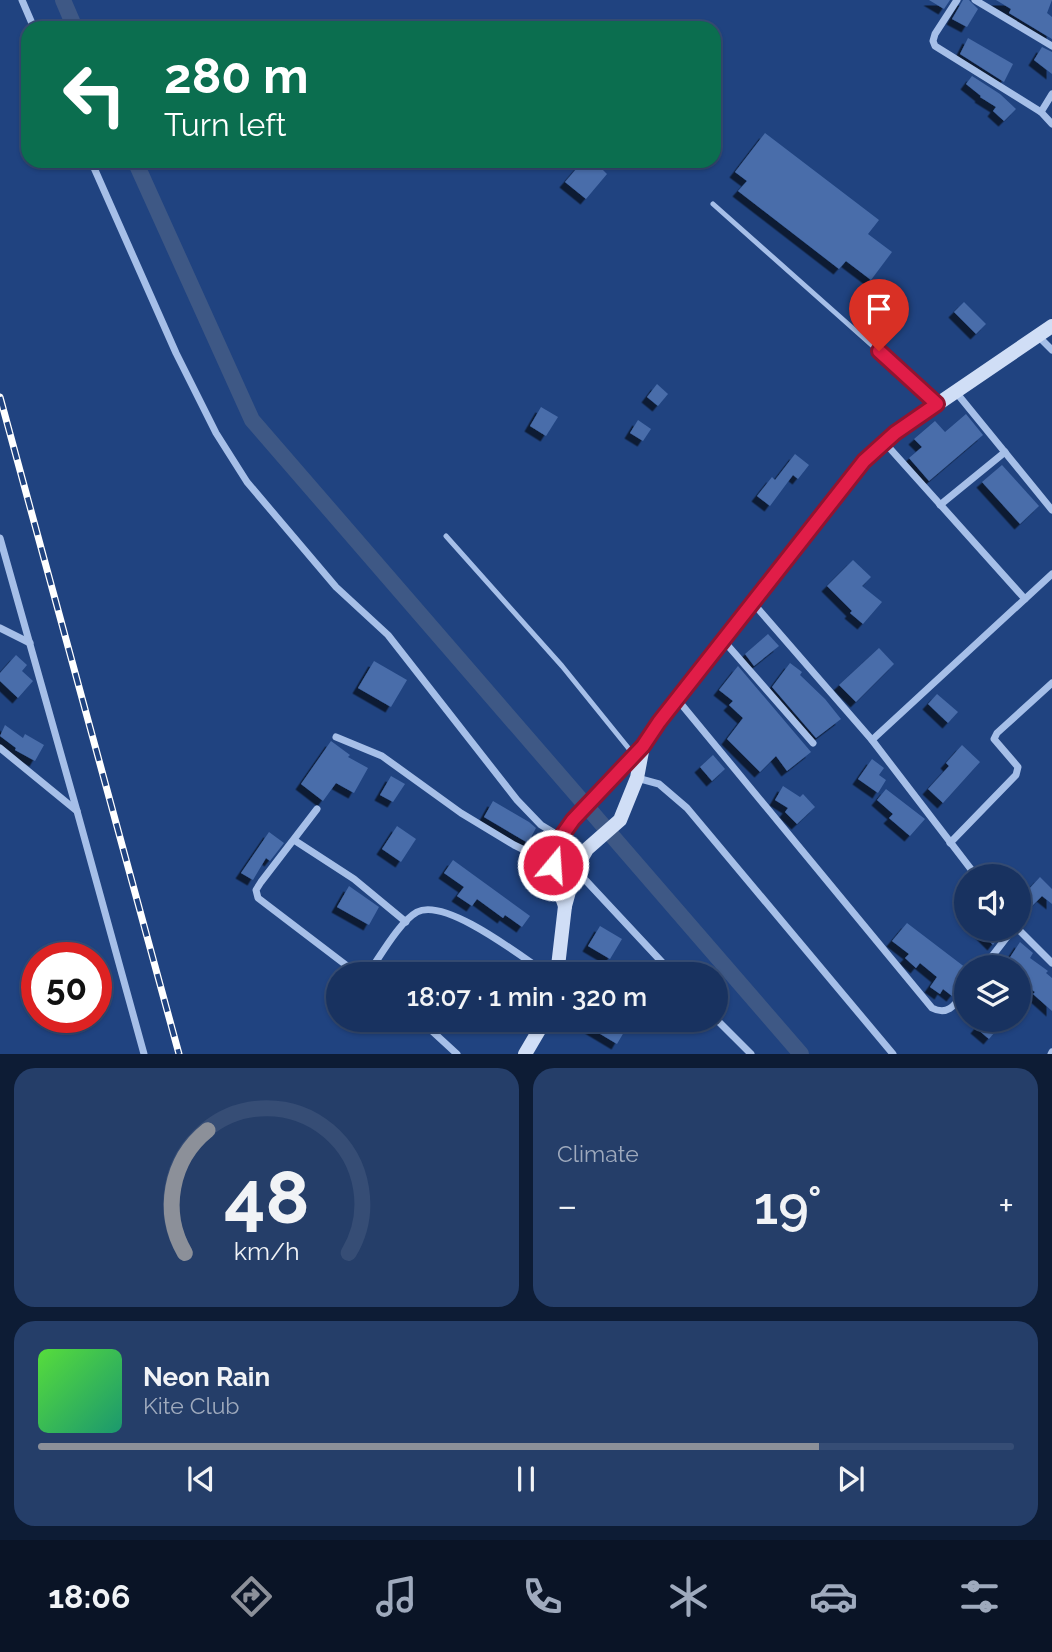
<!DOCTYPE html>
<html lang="en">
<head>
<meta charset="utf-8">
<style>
	:root { --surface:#183260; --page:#253e69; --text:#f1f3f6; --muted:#9faabd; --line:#364d75; --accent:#8c9099 }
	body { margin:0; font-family:Raleway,sans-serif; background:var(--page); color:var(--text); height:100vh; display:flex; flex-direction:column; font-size:26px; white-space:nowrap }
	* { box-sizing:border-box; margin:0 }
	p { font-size:23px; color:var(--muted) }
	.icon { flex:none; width:38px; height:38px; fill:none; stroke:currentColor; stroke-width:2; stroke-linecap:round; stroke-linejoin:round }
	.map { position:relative; height:1054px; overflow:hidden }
	.details { display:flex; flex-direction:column; gap:14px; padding:14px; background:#0d1c35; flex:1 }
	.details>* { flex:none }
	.guide { position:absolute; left:21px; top:21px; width:700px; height:147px; border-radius:21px; box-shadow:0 2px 5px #0004,0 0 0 2px var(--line); background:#0b6e4f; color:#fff; overflow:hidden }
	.fabs { position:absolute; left:954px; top:864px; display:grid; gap:14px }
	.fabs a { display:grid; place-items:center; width:77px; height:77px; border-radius:50%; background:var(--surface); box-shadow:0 2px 5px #0004,0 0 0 2px var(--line); font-size:35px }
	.speed { position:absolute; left:21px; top:942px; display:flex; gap:14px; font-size:35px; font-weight:700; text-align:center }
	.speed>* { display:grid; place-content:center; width:91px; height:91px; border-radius:50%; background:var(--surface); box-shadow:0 2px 5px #0004,0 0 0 2px var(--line); line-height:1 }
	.speed .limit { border:10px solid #d22; background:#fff; color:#111 }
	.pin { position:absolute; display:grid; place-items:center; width:60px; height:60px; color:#fff; margin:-72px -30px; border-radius:50% 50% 50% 0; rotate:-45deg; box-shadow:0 0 7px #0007 }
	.pin .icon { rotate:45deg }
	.me { position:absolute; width:77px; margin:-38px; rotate:18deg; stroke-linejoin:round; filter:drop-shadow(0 0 5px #0008) }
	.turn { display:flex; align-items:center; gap:24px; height:147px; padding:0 28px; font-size:32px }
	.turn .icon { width:91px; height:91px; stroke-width:2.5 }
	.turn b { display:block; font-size:49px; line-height:60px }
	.big { font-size:52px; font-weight:600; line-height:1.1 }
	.details .widget { flex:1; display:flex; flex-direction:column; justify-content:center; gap:10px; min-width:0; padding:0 24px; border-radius:21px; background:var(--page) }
	.details .dial { align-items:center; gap:0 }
	.dial svg { height:182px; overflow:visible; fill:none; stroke:var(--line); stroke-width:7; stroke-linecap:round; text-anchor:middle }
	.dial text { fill:var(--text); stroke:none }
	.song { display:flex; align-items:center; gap:21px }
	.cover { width:84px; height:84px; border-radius:10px; background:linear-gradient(135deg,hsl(110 70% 55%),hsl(160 70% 35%)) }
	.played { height:7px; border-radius:4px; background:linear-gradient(90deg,var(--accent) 80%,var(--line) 80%) }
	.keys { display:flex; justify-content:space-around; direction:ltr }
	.heat { display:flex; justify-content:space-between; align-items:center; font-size:38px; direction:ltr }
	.details .tiles { flex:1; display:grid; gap:14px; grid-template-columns:1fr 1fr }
	.widget:last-child { grid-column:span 2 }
	.trip { position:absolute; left:326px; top:962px; width:402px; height:70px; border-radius:35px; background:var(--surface); box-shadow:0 2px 5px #0004,0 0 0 2px var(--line); font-weight:600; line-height:70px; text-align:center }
	.dock { display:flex; height:112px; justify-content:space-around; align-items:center; background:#0a1426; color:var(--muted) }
	.dock .icon { width:49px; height:49px }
	.dock .on { color:var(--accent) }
	.dock b { font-size:32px; color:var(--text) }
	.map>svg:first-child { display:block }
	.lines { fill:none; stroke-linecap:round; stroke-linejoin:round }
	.canal { stroke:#3e5885; stroke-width:16 }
	.building { fill:#496daa; filter:url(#shadow) }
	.lane { stroke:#a6bfe8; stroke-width:5 }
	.street { stroke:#a6bfe8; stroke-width:7 }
	.secondary { stroke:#d0def6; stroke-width:14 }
	.rail-casing { stroke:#fff; stroke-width:7 }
	.rail { stroke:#204380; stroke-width:4.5; stroke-dasharray:13; stroke-linecap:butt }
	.route-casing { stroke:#92132f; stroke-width:18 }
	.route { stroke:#e11d48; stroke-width:12 }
</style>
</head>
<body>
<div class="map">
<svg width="1052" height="1054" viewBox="0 0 1052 1054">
	<defs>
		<filter id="shadow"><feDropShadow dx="-5.5" dy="5.5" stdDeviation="0" flood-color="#0009"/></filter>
	</defs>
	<rect width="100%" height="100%" fill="#204380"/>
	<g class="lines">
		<g class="canal">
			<path d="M63,0L75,28"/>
			<path d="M135,161L252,420L801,1054"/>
		</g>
	</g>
	<g class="building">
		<path d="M929,0H950L944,9Z"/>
		<path d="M963,0H969L978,9L967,27L952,19Z"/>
		<path d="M996,0H1052L1047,13L1052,17V39L1009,13L1011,9Z"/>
		<path d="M968,38L1013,64L1004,82L960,54Z"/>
		<path d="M1042,47L1052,52V74L1034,60Z"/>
		<path d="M972,76L1000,94L1016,109L1004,121L993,111L996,107L980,97L981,96L966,84Z"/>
		<path d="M765,133L879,220L868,234L892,252L871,280L846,261L839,269L738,191L747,181L735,172Z"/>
		<path d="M583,161H606L601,168L607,174L586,199L565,182Z"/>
		<path d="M964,302L986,324L976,334L954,312Z"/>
		<path d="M657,384L668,394L658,406L647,397Z"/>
		<path d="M541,407L558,417L546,436L530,426Z"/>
		<path d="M966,414L983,435L929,481L909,458L922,447L914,439L935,421L945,432Z"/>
		<path d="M638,420L651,429L643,441L630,433Z"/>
		<path d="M795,454L809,465L798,479L793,475L770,506L757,496L772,477L775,480Z"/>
		<path d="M1002,465L1039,506L1020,524L982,482Z"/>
		<path d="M853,560L871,577L862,586L882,602L863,624L850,613L852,611L827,586Z"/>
		<path d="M768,634L779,646L754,666L745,654Z"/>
		<path d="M879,648L894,664L856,702L839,685Z"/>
		<path d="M16,655L27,665L22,671L33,681L18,698L0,681V673Z"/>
		<path d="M374,661L407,680L391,707L358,688Z"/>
		<path d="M790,663L802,672L800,675L825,699L841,719L816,738L772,687Z"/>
		<path d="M738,666L811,752L787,771L776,756L760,772L727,739L743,718L729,705L733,701L719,690Z"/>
		<path d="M937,694L958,712L948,723L928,704Z"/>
		<path d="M5,725L23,738L25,734L44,745L35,761L15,750L16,748L0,736Z"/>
		<path d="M331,741L350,755L348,757L368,768L354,793L336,783L323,801L301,784Z"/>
		<path d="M962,745L980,762L943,803L928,789L949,766L946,763Z"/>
		<path d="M713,755L725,769L712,781L700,767Z"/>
		<path d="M872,759L884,768L879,775L886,780L878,793L858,779Z"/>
		<path d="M391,776L405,784L393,802L380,795Z"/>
		<path d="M783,786L800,797L803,794L815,807L797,824L785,812L788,808L775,800Z"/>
		<path d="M886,789L925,819L910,836L889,818L893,814L877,800Z"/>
		<path d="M493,801L529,822L536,828L528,843L484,817Z"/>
		<path d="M397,826L416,839L401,862L382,849Z"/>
		<path d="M269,832L284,843L270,861L266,858L253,880L241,873Z"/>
		<path d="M453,860L530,916L522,927L505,915L503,918L477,899L472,906L457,896L464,887L444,873Z"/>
		<path d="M1040,877L1052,889V904L1042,896L1027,911L1018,906V901Z"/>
		<path d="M349,886L379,907L369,925L337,907Z"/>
		<path d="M907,923L966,968V978L952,996L943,989L940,994L930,987L937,977L920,963L916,968L905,958L909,954L892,941Z"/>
		<path d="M600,926L622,939L610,959L588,946Z"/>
		<path d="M977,929H1005L993,945Z"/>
		<path d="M1020,942L1033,953L1030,958L1048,971L1046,973L1052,978V1011L1033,994L1035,992L1022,983L1025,978L1018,974V968H1003Z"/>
		<path d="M508,961L532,975H499Z"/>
		<path d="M577,1020H631L617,1044Z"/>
		<path d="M983,1020H1005L989,1039L976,1028Z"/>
	</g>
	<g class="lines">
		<g class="lane">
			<path d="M713,204L938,404"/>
			<path d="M446,536L562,666L634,755"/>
		</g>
		<g class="street">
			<path d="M22,0L34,28"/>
			<path d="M957,0L935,34L933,41L935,46L1041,112L1052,124"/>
			<path d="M975,0L1052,46"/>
			<path d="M1041,112L1052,94"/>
			<path d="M91,161L176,353L216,433L247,482L336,587L388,635L517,800L541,825L561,837"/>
			<path d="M1038,336L1052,350"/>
			<path d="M955,391L1052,510"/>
			<path d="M885,443L1025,599"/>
			<path d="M940,505L1005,452"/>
			<path d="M0,538L77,811"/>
			<path d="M753,603L872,740L977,877"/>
			<path d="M0,628L30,643"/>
			<path d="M723,640L813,743"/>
			<path d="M677,699L932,1008C949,1017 956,1003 966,990"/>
			<path d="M336,737L382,756L461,813L514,845L553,864"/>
			<path d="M872,740L1052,574"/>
			<path d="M0,748L77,811L144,1054"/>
			<path d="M637,778L659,784L687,808L893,1054"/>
			<path d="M317,809L261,882L256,890L258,898L359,975"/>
			<path d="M294,840L354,879L406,922"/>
			<path d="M950,843L1016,775L1018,767L994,739L997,733L1052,683"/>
			<path d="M576,870L674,975"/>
			<path d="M1018,929L1052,963"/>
			<path d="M983,968L1013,929"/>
			<path d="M367,975C380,957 399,922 417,912C446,897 523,958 549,975"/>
			<path d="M716,1019L751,1054"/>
			<path d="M420,1020L457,1054"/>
			<path d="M1051,1054L1052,1052"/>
		</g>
		<g class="secondary">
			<path d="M565,906L554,875L553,865L561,837L573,820L643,746"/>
			<path d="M557,975L565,906L575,870L587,849L620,820L637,778L643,746L659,721L864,461L895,433L1052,326"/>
			<path d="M525,1054L545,1020"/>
		</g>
		<g class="rail-casing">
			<path id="rail" d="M0,397L179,1054"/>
		</g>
		<use href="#rail" class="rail"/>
	</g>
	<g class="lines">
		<g class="route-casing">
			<path id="route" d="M553,865L561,837L573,820L643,746L659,722L864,461L895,433L937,404L879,351"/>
		</g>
		<use href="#route" class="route"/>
	</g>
</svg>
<div class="fabs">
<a><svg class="icon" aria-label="sound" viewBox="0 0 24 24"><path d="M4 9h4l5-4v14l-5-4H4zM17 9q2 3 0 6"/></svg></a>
<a><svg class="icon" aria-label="layers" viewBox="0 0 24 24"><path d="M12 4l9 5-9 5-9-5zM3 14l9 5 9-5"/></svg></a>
</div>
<div class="speed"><div class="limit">50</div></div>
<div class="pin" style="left:879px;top:351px;background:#d93025"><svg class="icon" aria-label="arrive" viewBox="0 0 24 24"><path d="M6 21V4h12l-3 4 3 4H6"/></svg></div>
<svg class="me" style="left:553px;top:865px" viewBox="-20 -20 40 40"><circle r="17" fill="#e11d48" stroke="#fff" stroke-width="3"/><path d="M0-11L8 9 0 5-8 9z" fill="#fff"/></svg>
<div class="trip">18:07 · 1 min · 320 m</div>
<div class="guide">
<div class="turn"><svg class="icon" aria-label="left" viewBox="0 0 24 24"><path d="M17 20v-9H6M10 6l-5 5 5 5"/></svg><div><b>280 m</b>Turn left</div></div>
</div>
</div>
<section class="details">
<div class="tiles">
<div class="widget dial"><svg viewBox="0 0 100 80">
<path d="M14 69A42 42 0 1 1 86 69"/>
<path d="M14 69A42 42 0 0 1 24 15" stroke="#8c9099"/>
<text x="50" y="56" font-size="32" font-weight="700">48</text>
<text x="50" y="72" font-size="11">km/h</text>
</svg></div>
<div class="widget"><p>Climate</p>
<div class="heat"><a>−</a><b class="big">19°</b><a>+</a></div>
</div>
<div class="widget">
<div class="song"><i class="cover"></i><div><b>Neon Rain</b><p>Kite Club</p></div></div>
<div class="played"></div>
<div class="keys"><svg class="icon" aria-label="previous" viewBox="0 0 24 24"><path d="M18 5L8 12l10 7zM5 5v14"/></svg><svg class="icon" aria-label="pause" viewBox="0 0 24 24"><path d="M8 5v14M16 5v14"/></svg><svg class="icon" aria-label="next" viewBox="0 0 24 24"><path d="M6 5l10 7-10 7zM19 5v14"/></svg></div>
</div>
</div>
</section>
<nav class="dock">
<b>18:06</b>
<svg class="icon on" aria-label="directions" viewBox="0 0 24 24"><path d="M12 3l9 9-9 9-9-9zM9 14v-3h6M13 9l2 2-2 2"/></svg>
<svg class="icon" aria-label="music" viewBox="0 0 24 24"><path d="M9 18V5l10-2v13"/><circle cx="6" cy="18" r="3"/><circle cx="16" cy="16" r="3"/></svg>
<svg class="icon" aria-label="phone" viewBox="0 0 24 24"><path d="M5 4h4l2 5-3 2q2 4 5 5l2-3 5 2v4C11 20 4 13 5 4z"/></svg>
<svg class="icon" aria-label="climate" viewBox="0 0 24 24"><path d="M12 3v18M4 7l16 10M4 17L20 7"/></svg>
<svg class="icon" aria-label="car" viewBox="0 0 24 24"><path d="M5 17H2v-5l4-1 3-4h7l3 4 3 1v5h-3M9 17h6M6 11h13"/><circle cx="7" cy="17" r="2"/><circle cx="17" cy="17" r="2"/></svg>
<svg class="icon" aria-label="filters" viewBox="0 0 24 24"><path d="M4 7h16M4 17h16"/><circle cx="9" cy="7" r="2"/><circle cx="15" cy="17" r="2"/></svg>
</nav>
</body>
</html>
